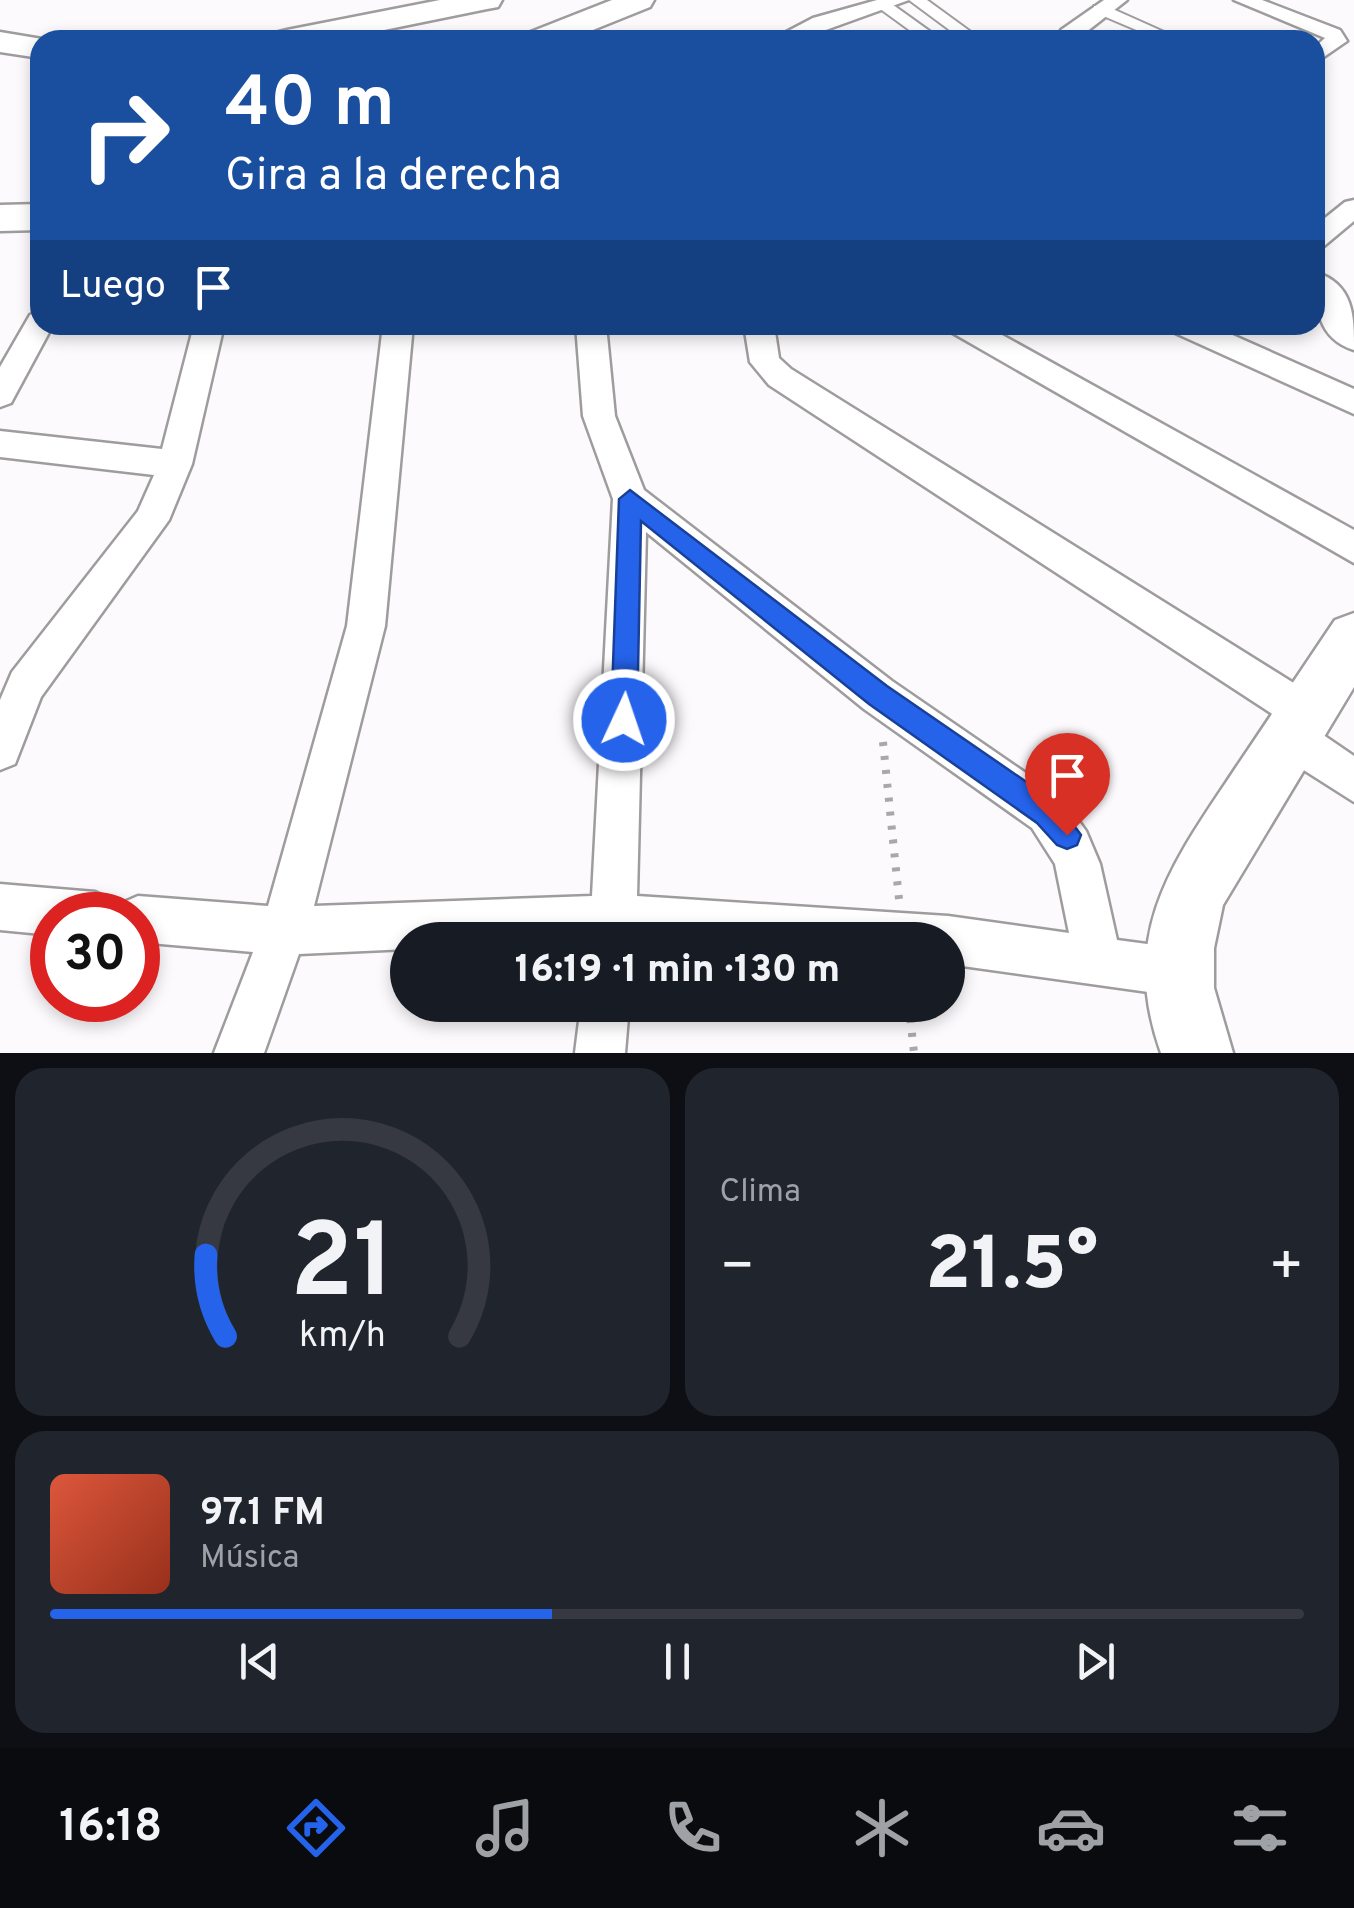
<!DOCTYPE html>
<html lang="es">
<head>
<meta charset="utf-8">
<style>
	:root { --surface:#171b24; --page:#20242c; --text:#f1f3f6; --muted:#9ea1a6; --line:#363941; --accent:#2563eb }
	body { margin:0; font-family:Overpass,sans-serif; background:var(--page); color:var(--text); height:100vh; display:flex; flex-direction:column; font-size:38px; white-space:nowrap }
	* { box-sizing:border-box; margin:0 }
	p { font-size:32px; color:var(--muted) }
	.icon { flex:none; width:55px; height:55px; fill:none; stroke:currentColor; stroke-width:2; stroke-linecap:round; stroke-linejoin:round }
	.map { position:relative; height:1053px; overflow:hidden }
	.side { display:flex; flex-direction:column; gap:15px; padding:15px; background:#0d0f14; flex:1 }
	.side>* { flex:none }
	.guide { position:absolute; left:30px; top:30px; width:1295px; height:305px; border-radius:30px; box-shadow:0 5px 15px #0003; background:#1a4fa0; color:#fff; overflow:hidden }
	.speed { position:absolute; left:30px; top:892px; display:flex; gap:20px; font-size:50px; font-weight:700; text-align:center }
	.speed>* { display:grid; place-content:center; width:130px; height:130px; border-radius:50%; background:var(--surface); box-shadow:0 5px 15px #0003; line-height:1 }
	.speed .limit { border:15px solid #d22; background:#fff; color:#111 }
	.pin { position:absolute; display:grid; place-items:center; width:85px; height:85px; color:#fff; margin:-102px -42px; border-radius:50% 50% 50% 0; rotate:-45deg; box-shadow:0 0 10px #0007 }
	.pin .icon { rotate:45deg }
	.me { position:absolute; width:110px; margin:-55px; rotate:3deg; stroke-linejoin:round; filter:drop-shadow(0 0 8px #0008) }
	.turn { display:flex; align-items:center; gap:35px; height:210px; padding:0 30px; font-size:45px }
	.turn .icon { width:130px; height:130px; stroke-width:2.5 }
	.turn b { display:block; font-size:70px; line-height:85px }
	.then { display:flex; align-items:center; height:95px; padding:0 30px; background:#0003; gap:20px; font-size:38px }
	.big { font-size:75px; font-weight:800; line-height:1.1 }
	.side .card { flex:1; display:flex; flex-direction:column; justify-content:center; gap:15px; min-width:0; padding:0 35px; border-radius:30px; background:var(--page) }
	.side .dial { align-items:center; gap:0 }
	.dial svg { height:260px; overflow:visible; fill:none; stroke:var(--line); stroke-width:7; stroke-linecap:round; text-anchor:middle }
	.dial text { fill:var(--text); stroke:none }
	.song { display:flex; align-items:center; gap:30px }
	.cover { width:120px; height:120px; border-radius:15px; background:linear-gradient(135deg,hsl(10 70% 55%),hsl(10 70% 35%)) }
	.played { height:10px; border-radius:5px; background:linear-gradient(90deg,var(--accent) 40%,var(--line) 40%) }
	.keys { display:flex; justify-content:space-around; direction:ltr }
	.heat { display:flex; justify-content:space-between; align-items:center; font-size:55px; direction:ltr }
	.side .tiles { flex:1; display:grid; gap:15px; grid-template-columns:1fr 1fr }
	.card:last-child { grid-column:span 2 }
	.trip { position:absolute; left:390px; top:922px; width:575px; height:100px; border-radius:50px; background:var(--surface); box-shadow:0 5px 15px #0003; font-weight:800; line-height:100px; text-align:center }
	.tab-bar { display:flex; height:160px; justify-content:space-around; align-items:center; background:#090b0e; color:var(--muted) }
	.tab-bar .icon { width:70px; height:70px }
	.tab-bar .current { color:var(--accent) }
	.tab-bar b { font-size:45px; color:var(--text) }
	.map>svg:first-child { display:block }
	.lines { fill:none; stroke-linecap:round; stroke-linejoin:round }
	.pedestrian-casing { stroke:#9f9c9e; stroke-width:4 }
	.minor-casing { stroke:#9f9c9e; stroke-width:5 }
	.secondary-casing { stroke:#9f9c9e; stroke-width:5 }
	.trunk-casing { stroke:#9f9c9e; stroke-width:5 }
	.path { stroke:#a9a7a9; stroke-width:8; stroke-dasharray:4 10; stroke-linecap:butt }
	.pedestrian { fill:#fff; fill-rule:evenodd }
	.minor { fill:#fff; fill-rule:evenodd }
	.secondary { fill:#fff; fill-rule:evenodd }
	.trunk { fill:#fff; fill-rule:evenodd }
	.route { fill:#2563eb; stroke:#184099; stroke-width:2.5 }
</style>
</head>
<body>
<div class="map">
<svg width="1354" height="1053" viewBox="0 0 1354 1053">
	<rect width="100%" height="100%" fill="#fdfafd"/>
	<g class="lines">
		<g class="pedestrian-casing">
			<g id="pedestrian">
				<path d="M909,0H927L982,40H963Z"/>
				<path d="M879,2H889L942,40H923L879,8Z"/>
				<path d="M1094,6H1106L1182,40H1160L1094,12Z"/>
			</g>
		</g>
		<g class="minor-casing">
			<g id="minor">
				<path d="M877,0H909L798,40H771L813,18Z"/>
				<path d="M1104,0H1127L1076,40H1056L1061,30Z"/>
				<path d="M1234,0H1262L1340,30L1347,41L1315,63V47L1325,38Z"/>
				<path d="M1354,200V221L1324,246L1315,249V226L1345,202Z"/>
				<path d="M40,312V325H53L11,403L0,407V367L30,315Z"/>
				<path d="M194,325H224L192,464L169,520L41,697L15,764L0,770V700L12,672L138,511L154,475L0,457V431L162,449Z"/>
				<path d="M383,325H413L385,626L314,906L592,896L613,499L583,416L576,325H606L615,416L644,490L892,681L1062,798L1086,831L1100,864L1117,940L1177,948L1194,955L1201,972L1194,989L1177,996L948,964V940H408V949L299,954L264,1053H214L253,952L138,942V915H52V935L0,930V884L95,892L111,899L117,913L122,903L138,896L268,906L347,626ZM646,532L864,709L1032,828L1055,864L1069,933L948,916L637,896Z"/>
				<path d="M744,325H774L779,358L791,369L1321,700L1327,714L1321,728L1316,730L1354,756V802L1277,753L1271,738L1277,723L1283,721L769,385L750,362Z"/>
				<path d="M946,325H984L1354,530V563L951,332Z"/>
				<path d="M1168,325H1210L1354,389V414L1173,332Z"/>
				<path d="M581,1005H629L625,1053H575Z"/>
			</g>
		</g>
		<g class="secondary-casing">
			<g id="secondary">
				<path d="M1315,272C1354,284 1354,316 1354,350C1317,339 1315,305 1315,272Z"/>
				<path d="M1354,613V687L1223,905L1214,948V988L1233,1053H1161C1118,932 1173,862 1237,766C1270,717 1302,669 1335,620Z"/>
			</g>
		</g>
		<g class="trunk-casing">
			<g id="trunk">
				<path d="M440,0H502L498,7L487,9L335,40H271L275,33L287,30Z"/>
				<path d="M612,0H654L650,7L568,40H524L528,33Z"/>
				<path d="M0,32L48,40H40V58L0,52Z"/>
				<path d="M40,204V230L0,231V205Z"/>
			</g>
		</g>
		<g class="path">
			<path d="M883,742L899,899"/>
			<path d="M909,1005L914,1053"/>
		</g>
		<use href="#pedestrian" class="pedestrian"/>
		<use href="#minor" class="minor"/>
		<use href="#secondary" class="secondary"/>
		<use href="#trunk" class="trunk"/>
	</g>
	<path class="route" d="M630,490L887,686L1057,803L1081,835L1077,845L1067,849L1057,845L1037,823L869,704L641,521L637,720L633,729L624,733L615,729L611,720L619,499Z"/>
</svg>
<div class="speed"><div class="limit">30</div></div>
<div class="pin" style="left:1067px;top:835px;background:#d93025"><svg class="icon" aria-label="arrive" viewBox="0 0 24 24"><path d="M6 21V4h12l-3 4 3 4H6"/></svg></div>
<svg class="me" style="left:624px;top:720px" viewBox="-20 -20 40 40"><circle r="17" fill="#2563eb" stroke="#fff" stroke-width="3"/><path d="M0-11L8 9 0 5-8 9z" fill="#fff"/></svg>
<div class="trip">16:19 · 1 min · 130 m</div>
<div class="guide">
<div class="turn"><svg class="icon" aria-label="right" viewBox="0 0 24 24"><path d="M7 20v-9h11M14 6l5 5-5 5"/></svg><div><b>40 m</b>Gira a la derecha</div></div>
<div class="then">Luego<svg class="icon" aria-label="arrive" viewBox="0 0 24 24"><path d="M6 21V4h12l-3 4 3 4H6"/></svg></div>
</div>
</div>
<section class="side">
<div class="tiles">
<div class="card dial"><svg viewBox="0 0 100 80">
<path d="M14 69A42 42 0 1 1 86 69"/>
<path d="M14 69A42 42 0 0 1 8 44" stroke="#2563eb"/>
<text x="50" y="56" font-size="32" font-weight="700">21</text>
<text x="50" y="72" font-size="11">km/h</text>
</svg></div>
<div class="card"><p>Clima</p>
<div class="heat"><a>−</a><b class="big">21.5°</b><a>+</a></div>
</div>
<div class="card">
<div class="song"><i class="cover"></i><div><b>97.1 FM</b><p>Música</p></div></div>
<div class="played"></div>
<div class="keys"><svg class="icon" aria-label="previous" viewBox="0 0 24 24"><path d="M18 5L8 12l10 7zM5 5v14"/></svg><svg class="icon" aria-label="pause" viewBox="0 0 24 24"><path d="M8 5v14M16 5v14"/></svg><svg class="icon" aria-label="next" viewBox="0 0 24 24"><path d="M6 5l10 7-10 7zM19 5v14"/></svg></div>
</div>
</div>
</section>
<nav class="tab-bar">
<b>16:18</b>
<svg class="icon current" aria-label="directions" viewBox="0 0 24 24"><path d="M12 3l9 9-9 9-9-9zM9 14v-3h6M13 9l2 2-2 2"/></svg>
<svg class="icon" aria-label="music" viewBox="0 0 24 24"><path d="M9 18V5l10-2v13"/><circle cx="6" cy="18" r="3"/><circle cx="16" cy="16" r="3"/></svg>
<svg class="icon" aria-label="phone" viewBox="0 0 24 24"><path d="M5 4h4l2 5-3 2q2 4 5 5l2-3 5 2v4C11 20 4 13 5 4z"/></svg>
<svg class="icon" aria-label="climate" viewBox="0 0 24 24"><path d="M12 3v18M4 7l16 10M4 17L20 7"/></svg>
<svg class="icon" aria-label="car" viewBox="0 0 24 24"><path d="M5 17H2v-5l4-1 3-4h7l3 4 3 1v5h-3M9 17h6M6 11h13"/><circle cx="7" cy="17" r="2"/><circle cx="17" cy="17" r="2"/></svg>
<svg class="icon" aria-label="filters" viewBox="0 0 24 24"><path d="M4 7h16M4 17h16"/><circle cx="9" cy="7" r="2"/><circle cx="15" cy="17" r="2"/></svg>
</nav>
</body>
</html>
